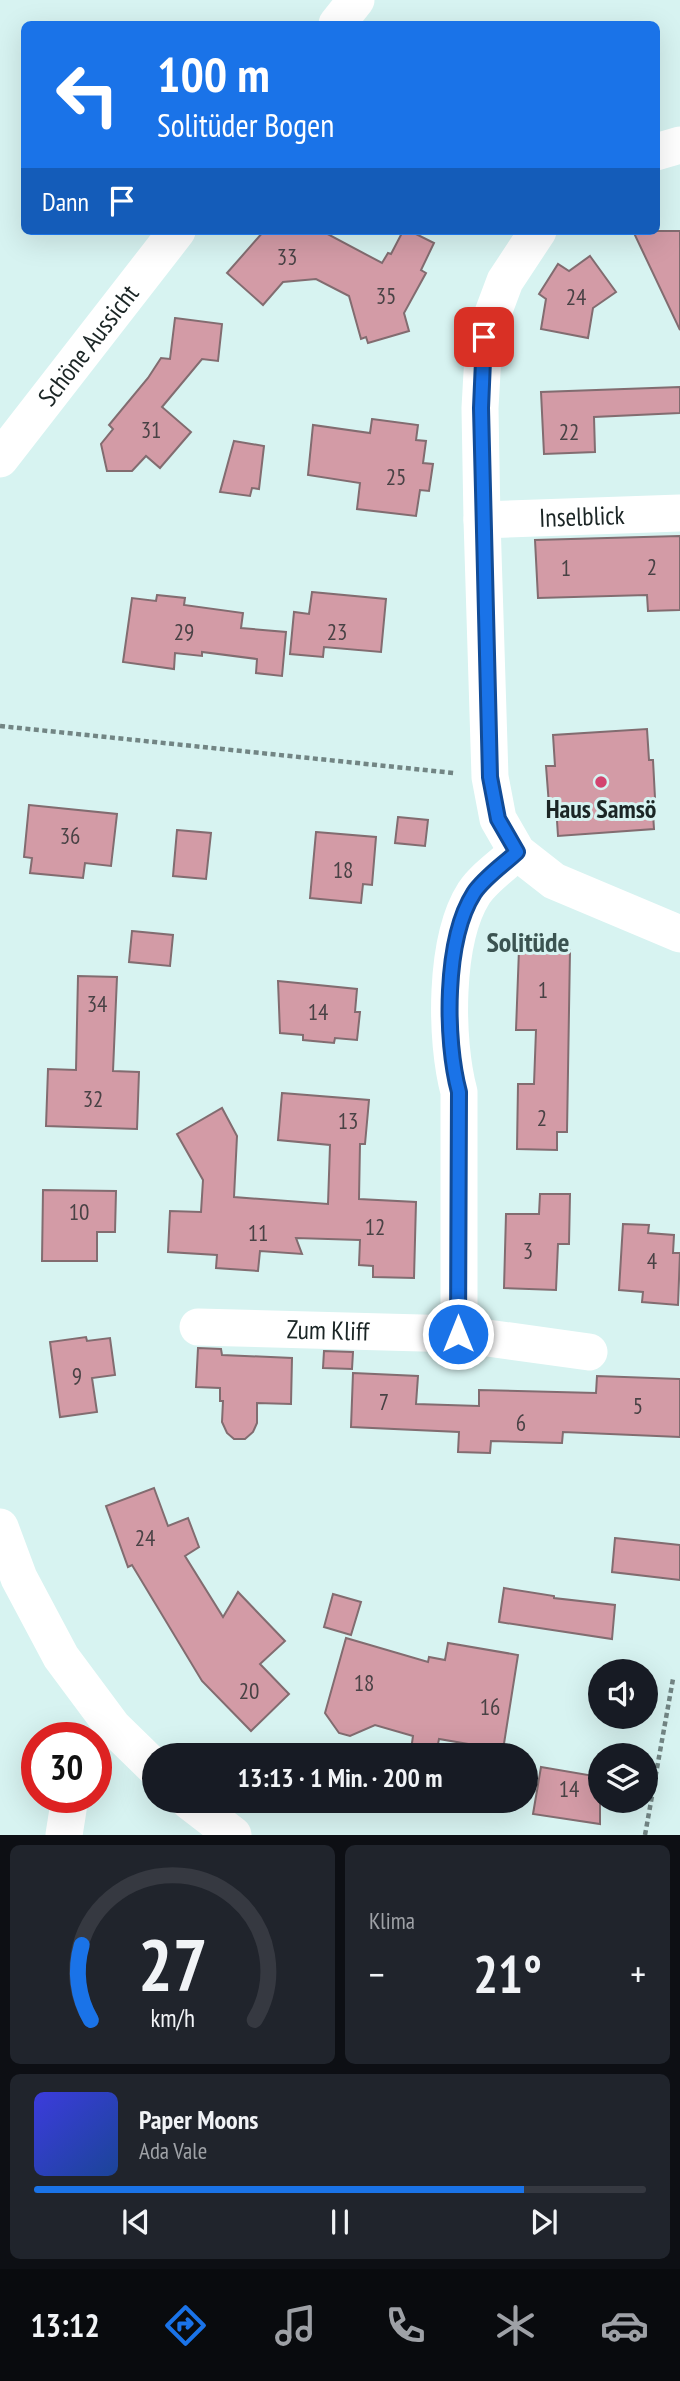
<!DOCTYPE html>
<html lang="de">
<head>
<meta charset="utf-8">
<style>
	:root { --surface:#171b24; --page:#20242c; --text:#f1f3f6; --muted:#9ea1a6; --line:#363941; --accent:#1a73e8 }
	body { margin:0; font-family:"PT Sans Narrow",sans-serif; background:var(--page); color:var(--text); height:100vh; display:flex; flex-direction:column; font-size:26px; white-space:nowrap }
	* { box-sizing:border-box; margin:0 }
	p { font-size:23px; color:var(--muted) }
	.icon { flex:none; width:38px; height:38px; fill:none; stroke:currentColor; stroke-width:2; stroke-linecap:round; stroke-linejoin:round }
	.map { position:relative; height:1835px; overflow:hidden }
	.details { display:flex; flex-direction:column; gap:10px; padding:10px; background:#0d0f14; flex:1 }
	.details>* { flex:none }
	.banner { position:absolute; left:21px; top:21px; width:639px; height:214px; border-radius:10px; box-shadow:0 7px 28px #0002; background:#1a73e8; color:#fff; overflow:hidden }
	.controls { position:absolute; left:588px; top:1659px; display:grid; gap:14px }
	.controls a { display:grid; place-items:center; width:70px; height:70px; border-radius:50%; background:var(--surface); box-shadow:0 7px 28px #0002; font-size:35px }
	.speed { position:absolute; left:21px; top:1722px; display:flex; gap:14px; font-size:35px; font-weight:700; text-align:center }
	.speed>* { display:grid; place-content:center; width:91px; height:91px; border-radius:50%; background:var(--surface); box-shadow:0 7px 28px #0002; line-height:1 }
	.speed .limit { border:10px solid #d22; background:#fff; color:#111 }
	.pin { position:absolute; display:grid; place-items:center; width:60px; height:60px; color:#fff; margin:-30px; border-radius:14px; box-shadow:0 4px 10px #0006 }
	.me { position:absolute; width:77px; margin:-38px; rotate:0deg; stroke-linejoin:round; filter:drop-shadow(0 0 5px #0008) }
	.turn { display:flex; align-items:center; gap:24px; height:147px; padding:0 21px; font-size:32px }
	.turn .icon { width:91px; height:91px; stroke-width:2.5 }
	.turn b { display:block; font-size:49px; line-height:60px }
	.then { display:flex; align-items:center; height:66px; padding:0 21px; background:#0003; gap:14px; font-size:26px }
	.big { font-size:52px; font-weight:800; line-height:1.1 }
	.details .tile { flex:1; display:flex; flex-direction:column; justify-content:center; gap:10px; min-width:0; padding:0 24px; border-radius:10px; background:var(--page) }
	.details .dial { align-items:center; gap:0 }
	.dial svg { height:182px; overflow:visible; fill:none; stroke:var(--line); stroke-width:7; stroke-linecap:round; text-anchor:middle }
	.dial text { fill:var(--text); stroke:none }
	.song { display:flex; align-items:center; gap:21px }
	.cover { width:84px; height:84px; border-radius:10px; background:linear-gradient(135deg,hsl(240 70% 55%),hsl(220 70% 35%)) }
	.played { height:7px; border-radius:4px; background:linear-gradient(90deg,var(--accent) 80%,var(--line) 80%) }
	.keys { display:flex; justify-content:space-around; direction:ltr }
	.heat { display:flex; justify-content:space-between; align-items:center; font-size:38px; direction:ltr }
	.details .tiles { flex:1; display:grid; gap:10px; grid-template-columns:1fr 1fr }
	.tile:last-child { grid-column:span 2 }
	.trip { position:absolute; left:142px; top:1743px; width:396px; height:70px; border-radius:35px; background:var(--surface); box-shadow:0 7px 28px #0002; font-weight:800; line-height:70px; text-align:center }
	.tabs { display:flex; height:112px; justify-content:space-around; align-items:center; background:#090b0e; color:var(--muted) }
	.tabs .icon { width:49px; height:49px }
	.tabs .selected { color:var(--accent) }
	.tabs b { font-size:32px; color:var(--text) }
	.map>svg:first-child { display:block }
	.building { fill:#d39ba6; stroke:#826c70; stroke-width:2 }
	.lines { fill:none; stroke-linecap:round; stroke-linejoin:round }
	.path { stroke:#728584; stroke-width:4.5; stroke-dasharray:5 3.5; stroke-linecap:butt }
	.minor { stroke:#fff; stroke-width:37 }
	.route-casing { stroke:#114b97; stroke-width:18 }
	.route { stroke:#1a73e8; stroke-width:12 }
	.poi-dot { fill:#d2446f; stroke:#d7f3f1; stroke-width:2.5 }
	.labels { text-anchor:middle; stroke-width:6; stroke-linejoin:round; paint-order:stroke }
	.number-label { font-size:23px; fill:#494245 }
	.street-label { font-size:26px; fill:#1b2525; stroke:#d7f3f1 }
	.poi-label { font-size:26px; font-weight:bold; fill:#1b2525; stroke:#d7f3f1 }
	.neighbourhood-label { font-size:28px; font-weight:bold; fill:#3b5351; stroke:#d7f3f1 }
</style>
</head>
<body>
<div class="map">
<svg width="680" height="1835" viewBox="0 0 680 1835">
	<rect width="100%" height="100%" fill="#d7f3f1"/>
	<g class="building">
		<path d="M264,231H322L382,263L388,253L391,254L403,231H410L434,243L421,270L426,273L404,313L409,331L368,343L366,337L361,339L349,296L316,279L283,282L263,305L227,273Z"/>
		<path d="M633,231H680V330Z"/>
		<path d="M590,256L616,292L593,308L588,338L541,329L546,299L539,294L558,264L569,271Z"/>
		<path d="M175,318L222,324L218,361L202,359L162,407L191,432L160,468L146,456L132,471H107L101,444L113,429L109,425L148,378L161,358L170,359Z"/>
		<path d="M680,387V413L594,417L595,452L544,454L541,392Z"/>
		<path d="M372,419L418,425L416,440L426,441L423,463L433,464L429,491L420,490L416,516L357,509L360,483L308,475L313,425L370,433Z"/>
		<path d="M234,441L264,446L259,489L252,488L250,496L220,492Z"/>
		<path d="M680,536V610L648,611L647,595L538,598L535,540Z"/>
		<path d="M312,592L386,599L381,652L324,647L323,657L290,654L294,612L309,614Z"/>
		<path d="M157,595L185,598L184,605L243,613L241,628L286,632L282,676L256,673L257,659L202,652V656L175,653L174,669L123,662L132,598L156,601Z"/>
		<path d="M647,729L649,760H653L655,798H652L654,829L558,836L556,805H549L546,766H555L553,735Z"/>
		<path d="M29,805L117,814L111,866L85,863L83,878L30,873L32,858L24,857Z"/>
		<path d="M398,817L428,820L425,846L395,843Z"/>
		<path d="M177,830L211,833L206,879L173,876Z"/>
		<path d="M316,832L376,837L372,885L363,884L361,903L310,898Z"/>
		<path d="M132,931L173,935L170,966L129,962Z"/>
		<path d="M519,949L570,950L567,1132H557V1150L517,1149L518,1084H534L536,1030H516Z"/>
		<path d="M78,976L117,977L113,1071L139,1072L137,1129L46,1126L48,1069L76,1070Z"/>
		<path d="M278,981L357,989L355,1012H360L357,1040L335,1038L334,1043L303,1040V1035L280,1033Z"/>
		<path d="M282,1093L369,1100L365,1144H360L359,1199L416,1202L414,1278L373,1277V1266L359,1265L360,1240L296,1238L302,1254L260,1251L258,1271L216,1268L217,1255L168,1252L170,1211L201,1212L203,1180L177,1134L222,1108L237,1136L234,1197L328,1204L330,1145L278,1140Z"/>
		<path d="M43,1190L116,1191L115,1232H97V1261H42Z"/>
		<path d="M540,1194H570L569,1244H558L556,1290L504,1288L506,1214H539Z"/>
		<path d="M623,1224L649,1225L648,1233L674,1235L673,1253H680L678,1305L642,1302L643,1292L619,1290Z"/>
		<path d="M86,1337L87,1341L110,1338L115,1375L92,1378L97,1412L60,1417L50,1342Z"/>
		<path d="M198,1348L221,1349L222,1355L292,1358L291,1404L257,1403V1423L253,1432L245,1439H234L227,1433L222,1422L223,1401H220V1388L196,1387Z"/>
		<path d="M324,1351L353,1352L352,1369L323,1368Z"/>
		<path d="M353,1373L418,1376L416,1404L479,1406V1390L596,1393L597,1376L680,1379V1437L563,1432L562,1443L491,1441L490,1453L458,1452L459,1432L351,1427Z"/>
		<path d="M154,1488L168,1526L188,1518L199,1547L185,1556L223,1617L238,1592L285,1641L260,1664L289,1694L251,1731L202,1681L132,1565L128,1567L106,1506Z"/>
		<path d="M615,1538L680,1545V1580L612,1572Z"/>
		<path d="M504,1588L554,1596V1598L615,1605L612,1639L499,1622Z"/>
		<path d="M333,1594L361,1602L351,1635L324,1627Z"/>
		<path d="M346,1638L428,1662L429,1657L445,1660L448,1643L518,1655L503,1750L439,1739L436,1754L411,1750L413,1736L375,1725L350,1736L339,1733L325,1713Z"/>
		<path d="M541,1767L600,1777V1824L533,1814Z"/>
	</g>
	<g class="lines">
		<g class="path">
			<path d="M0,726L454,773"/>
			<path d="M645,1835L673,1679"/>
		</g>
		<g class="minor">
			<path d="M337,24L356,0"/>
			<path d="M656,152L680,145"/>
			<path d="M538,231L505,281L484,337L480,408L482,520L490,777L498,819L517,852L554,881L680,934"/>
			<path id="s1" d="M0,459L177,231"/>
			<path id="s2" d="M482,520L680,513"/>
			<path id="s3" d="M198,1327L459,1334L589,1352"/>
			<path d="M459,1334V1092C445,1040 444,940 474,893C484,878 503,865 517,852"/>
			<path d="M0,1527L19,1578L61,1657L113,1727L154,1767"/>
			<path d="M189,1801L233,1835"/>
			<path d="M64,1835L70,1797"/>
		</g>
	</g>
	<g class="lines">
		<g class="route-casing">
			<path id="route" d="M458,1334L459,1092C445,1040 444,940 474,893C484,878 503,865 517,852L498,819L490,777L481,408L484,337"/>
		</g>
		<use href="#route" class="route"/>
	</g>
	<circle class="poi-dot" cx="601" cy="782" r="7"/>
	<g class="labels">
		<g class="number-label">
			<text x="287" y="265">33</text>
			<text x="386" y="304">35</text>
			<text x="576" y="305">24</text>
			<text x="151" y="438">31</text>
			<text x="569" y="440">22</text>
			<text x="396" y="485">25</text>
			<text x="652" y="575">2</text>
			<text x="566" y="576">1</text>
			<text x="184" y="640">29</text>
			<text x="337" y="640">23</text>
			<text x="70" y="844">36</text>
			<text x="343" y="878">18</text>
			<text x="543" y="998">1</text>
			<text x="97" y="1012">34</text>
			<text x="318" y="1020">14</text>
			<text x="93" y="1107">32</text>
			<text x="542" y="1126">2</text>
			<text x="348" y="1129">13</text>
			<text x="79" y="1220">10</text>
			<text x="375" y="1235">12</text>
			<text x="258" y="1241">11</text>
			<text x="528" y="1259">3</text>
			<text x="652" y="1269">4</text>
			<text x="77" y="1384">9</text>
			<text x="384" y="1410">7</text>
			<text x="638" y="1414">5</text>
			<text x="521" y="1431">6</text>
			<text x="145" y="1546">24</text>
			<text x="364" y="1691">18</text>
			<text x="249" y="1699">20</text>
			<text x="490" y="1715">16</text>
			<text x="569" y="1797">14</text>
		</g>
		<g class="street-label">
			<text dy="9" stroke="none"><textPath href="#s1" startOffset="144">Schöne Aussicht</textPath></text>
			<text dy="9" stroke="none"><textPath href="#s2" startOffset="100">Inselblick</textPath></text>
			<text dy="9" stroke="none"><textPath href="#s3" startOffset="130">Zum Kliff</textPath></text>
		</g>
		<g class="poi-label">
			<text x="601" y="818">Haus Samsö</text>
		</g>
		<g class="neighbourhood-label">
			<text x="528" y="952">Solitüde</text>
		</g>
	</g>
</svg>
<div class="controls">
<a><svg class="icon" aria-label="sound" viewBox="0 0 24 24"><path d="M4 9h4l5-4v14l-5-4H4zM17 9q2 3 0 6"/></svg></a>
<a><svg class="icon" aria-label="layers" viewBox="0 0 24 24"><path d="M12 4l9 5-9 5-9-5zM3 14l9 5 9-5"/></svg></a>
</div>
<div class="speed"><div class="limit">30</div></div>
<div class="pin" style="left:484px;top:337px;background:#d93025"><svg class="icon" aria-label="arrive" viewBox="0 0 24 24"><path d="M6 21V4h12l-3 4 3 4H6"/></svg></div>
<svg class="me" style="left:458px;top:1334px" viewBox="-20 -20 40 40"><circle r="17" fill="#1a73e8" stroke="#fff" stroke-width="3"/><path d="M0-11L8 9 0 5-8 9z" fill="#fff"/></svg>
<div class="trip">13:13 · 1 Min. · 200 m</div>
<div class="banner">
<div class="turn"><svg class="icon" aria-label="left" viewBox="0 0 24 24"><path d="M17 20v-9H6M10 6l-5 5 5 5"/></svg><div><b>100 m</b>Solitüder Bogen</div></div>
<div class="then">Dann<svg class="icon" aria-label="arrive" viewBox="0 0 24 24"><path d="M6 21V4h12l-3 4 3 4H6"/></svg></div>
</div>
</div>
<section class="details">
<div class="tiles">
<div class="tile dial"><svg viewBox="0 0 100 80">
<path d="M14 69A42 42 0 1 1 86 69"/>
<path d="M14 69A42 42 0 0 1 10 36" stroke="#1a73e8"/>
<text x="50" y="56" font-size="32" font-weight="700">27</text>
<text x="50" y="72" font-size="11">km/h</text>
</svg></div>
<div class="tile"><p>Klima</p>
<div class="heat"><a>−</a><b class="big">21°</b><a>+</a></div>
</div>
<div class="tile">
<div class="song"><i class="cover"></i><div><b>Paper Moons</b><p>Ada Vale</p></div></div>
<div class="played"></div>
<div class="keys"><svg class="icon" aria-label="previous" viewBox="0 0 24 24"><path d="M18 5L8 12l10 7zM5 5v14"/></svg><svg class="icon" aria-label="pause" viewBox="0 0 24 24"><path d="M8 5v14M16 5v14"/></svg><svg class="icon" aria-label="next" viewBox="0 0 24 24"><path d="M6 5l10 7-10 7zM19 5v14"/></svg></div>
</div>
</div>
</section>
<nav class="tabs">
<b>13:12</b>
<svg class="icon selected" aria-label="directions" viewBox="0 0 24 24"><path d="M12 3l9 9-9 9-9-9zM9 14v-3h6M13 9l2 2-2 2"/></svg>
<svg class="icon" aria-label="music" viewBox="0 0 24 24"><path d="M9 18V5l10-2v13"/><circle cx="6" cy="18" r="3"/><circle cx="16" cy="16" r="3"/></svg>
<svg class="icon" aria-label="phone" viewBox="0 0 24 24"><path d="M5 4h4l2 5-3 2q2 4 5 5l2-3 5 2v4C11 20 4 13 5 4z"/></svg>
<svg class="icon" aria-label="climate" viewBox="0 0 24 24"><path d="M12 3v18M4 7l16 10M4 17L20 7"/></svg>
<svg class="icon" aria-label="car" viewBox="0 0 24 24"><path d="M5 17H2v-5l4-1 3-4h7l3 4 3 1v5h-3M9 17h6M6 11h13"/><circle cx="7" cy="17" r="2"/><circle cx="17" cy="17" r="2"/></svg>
</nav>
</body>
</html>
